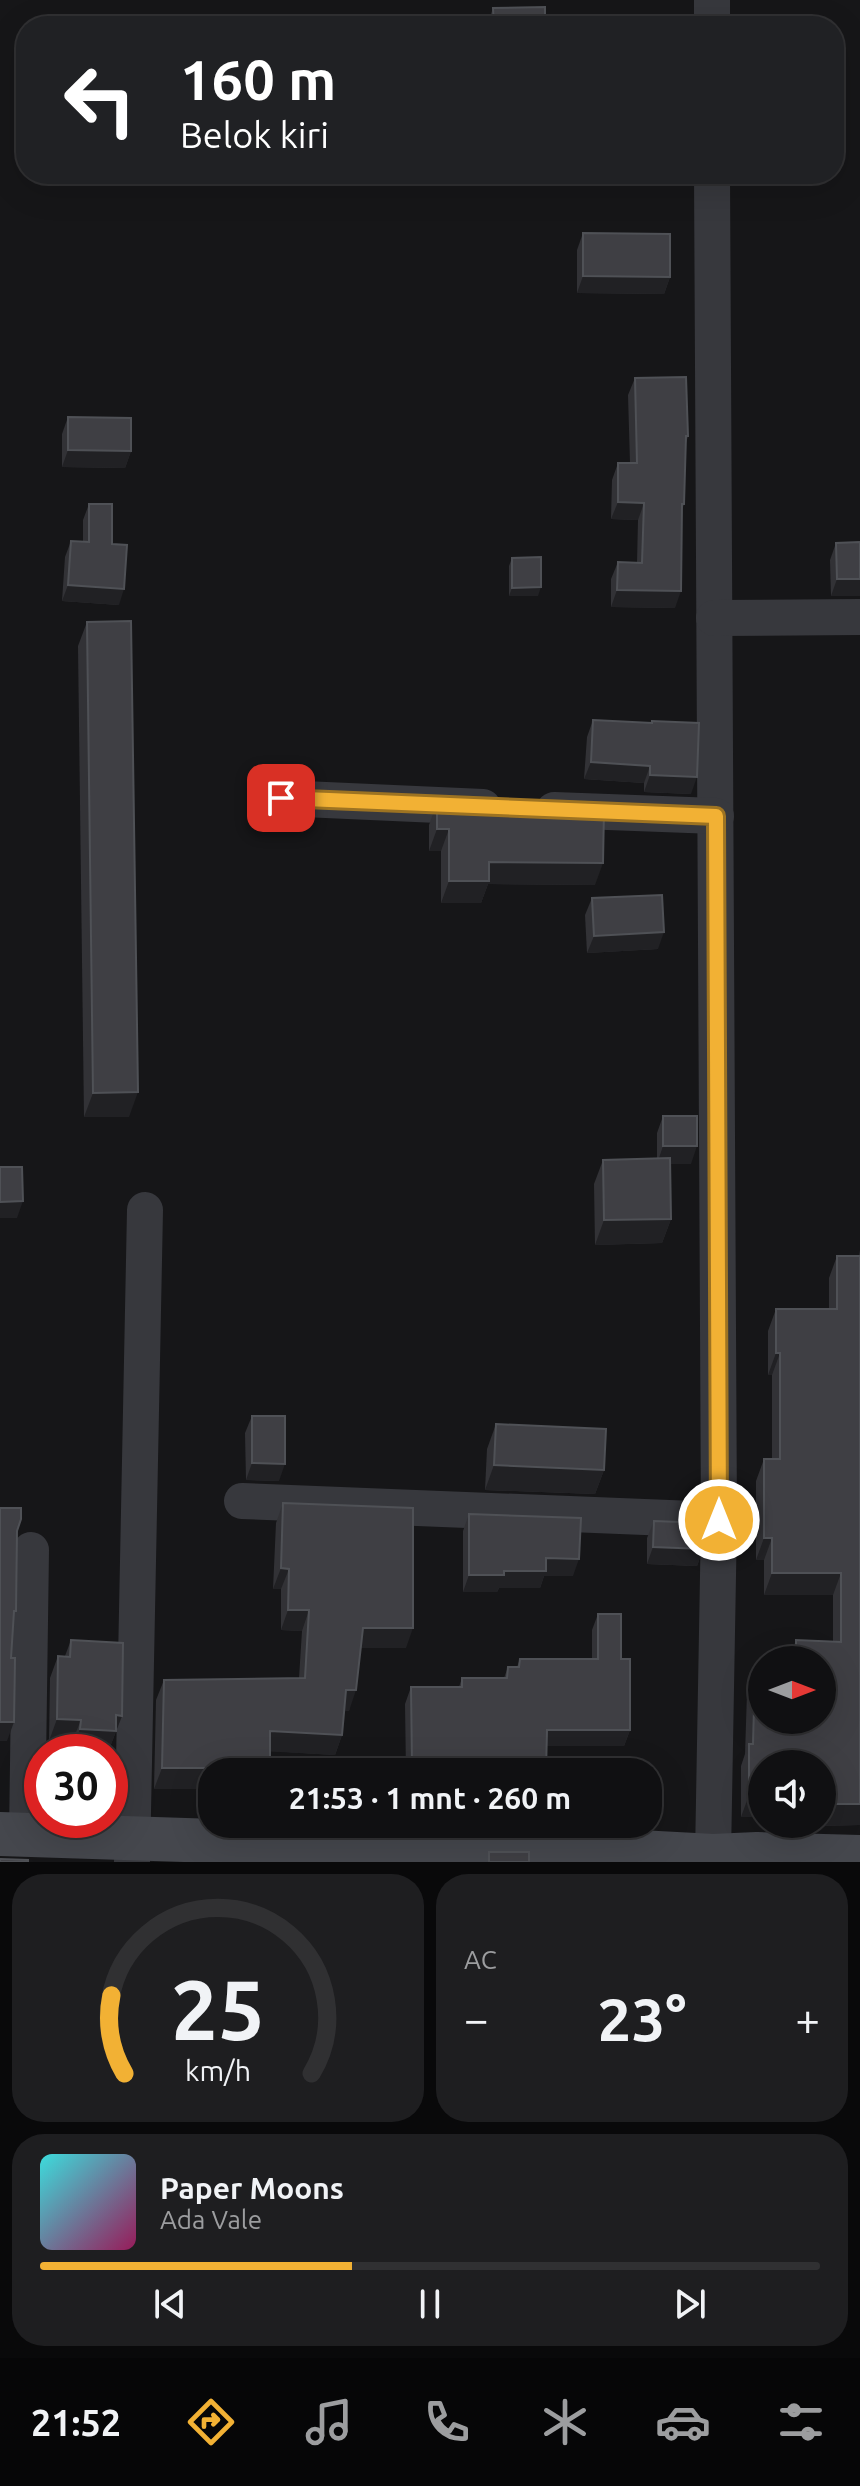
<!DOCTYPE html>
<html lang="id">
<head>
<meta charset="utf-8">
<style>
	:root { --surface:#101012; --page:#1e1e20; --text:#f1f3f6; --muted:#9c9d9f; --line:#303032; --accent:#f2b134 }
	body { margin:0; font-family:Ubuntu,sans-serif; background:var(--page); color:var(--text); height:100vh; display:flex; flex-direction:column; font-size:30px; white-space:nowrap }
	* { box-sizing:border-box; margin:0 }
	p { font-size:26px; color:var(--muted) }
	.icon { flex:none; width:44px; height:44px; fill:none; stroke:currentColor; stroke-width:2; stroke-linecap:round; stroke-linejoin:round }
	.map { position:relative; height:1862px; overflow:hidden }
	.details { display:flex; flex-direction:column; gap:12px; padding:12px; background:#09090a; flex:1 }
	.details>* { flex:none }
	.guide { position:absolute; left:16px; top:16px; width:828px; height:168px; border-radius:32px; box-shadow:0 8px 32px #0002,0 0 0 2px var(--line); background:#202124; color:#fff; overflow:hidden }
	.needle { width:52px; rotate:90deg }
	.buttons { position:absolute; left:748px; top:1646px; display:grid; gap:16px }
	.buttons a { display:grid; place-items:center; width:88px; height:88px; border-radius:50%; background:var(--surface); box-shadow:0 8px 32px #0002,0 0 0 2px var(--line); font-size:40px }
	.speed { position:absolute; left:24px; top:1734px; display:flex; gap:16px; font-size:40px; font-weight:700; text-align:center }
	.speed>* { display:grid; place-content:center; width:104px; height:104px; border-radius:50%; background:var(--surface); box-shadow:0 8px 32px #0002,0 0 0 2px var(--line); line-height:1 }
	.speed .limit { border:12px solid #d22; background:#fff; color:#111 }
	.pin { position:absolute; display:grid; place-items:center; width:68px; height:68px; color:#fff; margin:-34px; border-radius:16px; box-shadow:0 4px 12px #0006 }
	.me { position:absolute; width:88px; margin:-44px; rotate:0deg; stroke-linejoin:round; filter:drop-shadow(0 0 6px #0008) }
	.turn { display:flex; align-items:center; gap:28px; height:168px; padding:0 32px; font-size:36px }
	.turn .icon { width:104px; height:104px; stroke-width:2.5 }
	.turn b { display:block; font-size:56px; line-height:68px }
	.big { font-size:60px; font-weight:700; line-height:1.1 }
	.details .tile { flex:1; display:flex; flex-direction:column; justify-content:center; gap:12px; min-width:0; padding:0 28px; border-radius:32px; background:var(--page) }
	.details .dial { align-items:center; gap:0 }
	.dial svg { height:208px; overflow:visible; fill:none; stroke:var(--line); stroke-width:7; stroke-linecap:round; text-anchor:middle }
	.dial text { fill:var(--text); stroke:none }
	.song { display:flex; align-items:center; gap:24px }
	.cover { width:96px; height:96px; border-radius:12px; background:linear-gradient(135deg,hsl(180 70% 55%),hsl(330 70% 35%)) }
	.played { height:8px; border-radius:4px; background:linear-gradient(90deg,var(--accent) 40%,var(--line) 40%) }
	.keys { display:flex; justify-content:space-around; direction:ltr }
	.heat { display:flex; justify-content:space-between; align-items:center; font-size:44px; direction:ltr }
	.details .tiles { flex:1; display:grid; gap:12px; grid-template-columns:1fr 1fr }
	.tile:last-child { grid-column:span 2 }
	.trip { position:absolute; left:198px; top:1758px; width:464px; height:80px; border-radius:32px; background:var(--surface); box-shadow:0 8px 32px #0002,0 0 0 2px var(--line); font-weight:700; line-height:80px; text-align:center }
	.tabs { display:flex; height:128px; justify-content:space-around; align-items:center; background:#060607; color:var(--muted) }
	.tabs .icon { width:56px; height:56px }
	.tabs .selected { color:var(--accent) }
	.tabs b { font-size:36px; color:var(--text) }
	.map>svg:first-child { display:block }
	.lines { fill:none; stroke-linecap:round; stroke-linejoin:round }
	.minor { stroke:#37383d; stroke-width:36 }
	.secondary { stroke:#45474d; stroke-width:44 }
	.wall { fill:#323236 }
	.shaded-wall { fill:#212124 }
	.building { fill:#3f3f44; stroke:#4f5156; stroke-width:2 }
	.route-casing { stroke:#9d7322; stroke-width:20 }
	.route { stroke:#f2b134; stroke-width:14 }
</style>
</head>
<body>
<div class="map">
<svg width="860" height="1862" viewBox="0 0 860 1862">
	<rect width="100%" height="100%" fill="#161618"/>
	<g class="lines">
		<g class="minor">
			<path d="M712,26V0"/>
			<path d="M712,174L719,1520L713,1856"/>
			<path d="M714,618L860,617"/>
			<path d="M281,798L483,807"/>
			<path d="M554,810L716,816"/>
			<path d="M242,1501L719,1520"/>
			<path d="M27,1835L31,1550"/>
			<path d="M132,1862L145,1210"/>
		</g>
		<path class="secondary" d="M0,1834L307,1844L528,1846L713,1856L757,1854L860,1857"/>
	</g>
	<g class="wall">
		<path d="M493,8L545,26H487Z"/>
		<path d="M583,233L670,277L664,294L577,293V250Z"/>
		<path d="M635,378L688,436L686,443L684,504L682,510L675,608L611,607V579L618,562L637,563L638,520L611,519L612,480L618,463H630L628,395Z"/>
		<path d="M68,417L131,451L125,468L62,467V434Z"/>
		<path d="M89,504L112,544L119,605L62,601L65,557L71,541L83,542V520Z"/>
		<path d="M860,542V596H831L830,560L836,543Z"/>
		<path d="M512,558L538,596H509V566Z"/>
		<path d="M87,622L129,1117H84L78,646Z"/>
		<path d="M593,720L651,723L652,721L691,794L644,792V783L584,779L587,737Z"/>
		<path d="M437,803L595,885L488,884L481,903H441V851H429V825Z"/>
		<path d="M592,898L658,949L587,953L585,915Z"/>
		<path d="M663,1116L691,1164H670L671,1219L662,1243L595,1245L594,1184L603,1160L657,1158V1133Z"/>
		<path d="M860,1250V1825L816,1826V1824H822V1764L762,1817H741V1766L745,1754L747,1693L755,1671L762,1720L822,1660H789L796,1640L833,1641V1595H764V1560H756V1481L764,1459H772V1375H768V1331L776,1309H829V1278L837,1256H859Z"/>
		<path d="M252,1416L279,1481L246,1480L245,1433Z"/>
		<path d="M496,1424L604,1470L595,1494L485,1490L487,1449Z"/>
		<path d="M283,1503L406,1648H361L349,1711L344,1710L342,1735L335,1755L270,1751V1772H212V1789H154L156,1700L164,1680L299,1678L302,1631L281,1630V1589H273L276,1523Z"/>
		<path d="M469,1514L573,1576H544L540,1588H499L497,1592H463V1531Z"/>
		<path d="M654,1521L703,1549L697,1566L647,1564V1538Z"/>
		<path d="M598,1614L621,1659L630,1730L624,1746H547L546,1772H406L405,1704L411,1687H459L462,1678H504L508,1667H517L520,1659H592V1630Z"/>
		<path d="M71,1640L122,1716L108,1752L72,1751V1742L49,1741L50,1678L58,1656H65Z"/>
	</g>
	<g class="shaded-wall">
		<path d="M583,276L670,277L664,294L577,293Z"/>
		<path d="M68,450L131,451L125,468L62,467Z"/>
		<path d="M618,502L644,503L638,520L611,519Z"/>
		<path d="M837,579H860V596H831Z"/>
		<path d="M68,585L124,589L119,605L62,601Z"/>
		<path d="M541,587L538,596H509L512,588Z"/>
		<path d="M617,590L681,591L675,608L611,607Z"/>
		<path d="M591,762L650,766L644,783L584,779Z"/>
		<path d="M650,775L697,777L691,794L644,792Z"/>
		<path d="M437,829H449L441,851H429Z"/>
		<path d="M489,862L603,863L595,885L488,884L481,903H441L449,881Z"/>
		<path d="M664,932L658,949L587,953L594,936Z"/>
		<path d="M138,1092L129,1117H84L93,1093Z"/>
		<path d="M663,1146H697L691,1164H657Z"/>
		<path d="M23,1201L17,1218H0V1202Z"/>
		<path d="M671,1219L662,1243L595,1245L604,1220Z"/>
		<path d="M776,1353H780L772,1375H768Z"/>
		<path d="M252,1463L285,1464L279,1481L246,1480Z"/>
		<path d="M494,1465L604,1470L595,1494L485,1490Z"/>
		<path d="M764,1538H772L764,1560H756Z"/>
		<path d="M653,1547L703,1549L697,1566L647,1564Z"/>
		<path d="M546,1558L579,1559L573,1576H544L540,1588H499L497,1592H463L469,1575L504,1571Z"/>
		<path d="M281,1568L289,1569L281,1589H273Z"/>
		<path d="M772,1573H841L833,1595H764Z"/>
		<path d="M288,1610H309L302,1631L281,1630Z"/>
		<path d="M363,1628H413L406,1648H355Z"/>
		<path d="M346,1690H356L349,1711L338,1710Z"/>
		<path d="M116,1715L122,1716L108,1752L72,1751L80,1729Z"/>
		<path d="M57,1719L81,1720L72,1742L49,1741Z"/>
		<path d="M0,1722H14L7,1741H0Z"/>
		<path d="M547,1730H630L624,1746H541Z"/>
		<path d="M270,1731L342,1735L335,1755L262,1751Z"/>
		<path d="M462,1764L460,1772H409L412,1765Z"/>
		<path d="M162,1768H223L221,1772H212V1789H154Z"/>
		<path d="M749,1795H762V1817H741Z"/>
		<path d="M824,1804H860V1825L816,1826L817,1824H822V1810Z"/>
	</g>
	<g class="building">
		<path d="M545,7V26H494L493,8Z"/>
		<path d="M583,233L670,234V277L583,276Z"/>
		<path d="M686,377L688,436H686L684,504H682L681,591L617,590L618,562L642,563L644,503L618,502V463H637L635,378Z"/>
		<path d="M68,417L131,418V451L68,450Z"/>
		<path d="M89,504H112V544L127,545L124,589L68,585L71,541L89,542Z"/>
		<path d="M860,542V579H837L836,543Z"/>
		<path d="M541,557V587L512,588V558Z"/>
		<path d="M131,621L138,1092L93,1093L87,622Z"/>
		<path d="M593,720L652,723V721L699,723L697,777L650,775V766L591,762Z"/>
		<path d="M437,803L604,810L603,863L489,862V881H449V829H437Z"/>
		<path d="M662,895L664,932L594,936L592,898Z"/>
		<rect x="663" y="1116" width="34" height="30"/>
		<path d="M670,1158L671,1219L604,1220L603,1160Z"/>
		<path d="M0,1167H22L23,1201L0,1202Z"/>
		<path d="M837,1256H860V1804H824V1795H822V1764H762V1795H749V1744H753L755,1671L762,1672V1720H822V1660H796V1640L841,1642V1573H772V1538H764V1459H780V1353H776V1309H837Z"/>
		<path d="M252,1416H285V1464L252,1463Z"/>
		<path d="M496,1424L606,1429L604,1470L494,1465Z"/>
		<path d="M283,1503L413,1508V1628H363L356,1690H346L342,1735L270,1731V1772H223V1768H162L164,1680L305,1678L309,1610H288L289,1569L281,1568Z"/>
		<path d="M0,1508H21V1519L17,1531L16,1611H14L11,1658H15L14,1722H0Z"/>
		<path d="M469,1514L581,1518L579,1559L546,1558V1571H504V1575H469Z"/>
		<path d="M654,1521L704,1523L703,1549L653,1547Z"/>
		<path d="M598,1614H621V1659H630V1730H547L546,1772H462V1764L412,1765L411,1687H462V1678H507L508,1667H519L520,1659H598Z"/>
		<path d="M71,1640L123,1643L122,1716L116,1715V1731L80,1729L81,1720L57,1719L58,1656L70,1657Z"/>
		<path d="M608,1766H631L630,1772H608Z"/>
		<rect x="489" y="1852" width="40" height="10"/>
		<path d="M0,1859L28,1860V1862H0Z"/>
	</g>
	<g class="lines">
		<g class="route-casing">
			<path id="route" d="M281,798L716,816L719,1520"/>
		</g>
		<use href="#route" class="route"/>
	</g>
</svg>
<div class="buttons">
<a><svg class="needle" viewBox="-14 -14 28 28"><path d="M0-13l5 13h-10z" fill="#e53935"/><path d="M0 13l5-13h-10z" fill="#9c9d9f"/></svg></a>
<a><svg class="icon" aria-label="sound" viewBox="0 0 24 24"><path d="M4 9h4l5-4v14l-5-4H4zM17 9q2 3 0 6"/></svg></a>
</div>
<div class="speed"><div class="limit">30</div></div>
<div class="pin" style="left:281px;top:798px;background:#d93025"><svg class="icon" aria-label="arrive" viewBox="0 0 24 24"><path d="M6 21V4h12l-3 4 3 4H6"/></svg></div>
<svg class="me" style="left:719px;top:1520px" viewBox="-20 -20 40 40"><circle r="17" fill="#f2b134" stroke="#fff" stroke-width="3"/><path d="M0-11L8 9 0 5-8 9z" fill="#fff"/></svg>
<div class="trip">21:53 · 1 mnt · 260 m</div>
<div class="guide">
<div class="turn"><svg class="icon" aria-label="left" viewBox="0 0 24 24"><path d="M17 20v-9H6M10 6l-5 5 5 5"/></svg><div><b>160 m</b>Belok kiri</div></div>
</div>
</div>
<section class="details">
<div class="tiles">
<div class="tile dial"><svg viewBox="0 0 100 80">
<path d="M14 69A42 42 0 1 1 86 69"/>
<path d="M14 69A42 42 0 0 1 9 39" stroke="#f2b134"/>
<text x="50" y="56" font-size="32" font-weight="700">25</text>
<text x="50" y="72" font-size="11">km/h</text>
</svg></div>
<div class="tile"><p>AC</p>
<div class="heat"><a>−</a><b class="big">23°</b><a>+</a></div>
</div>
<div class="tile">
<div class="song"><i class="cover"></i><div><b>Paper Moons</b><p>Ada Vale</p></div></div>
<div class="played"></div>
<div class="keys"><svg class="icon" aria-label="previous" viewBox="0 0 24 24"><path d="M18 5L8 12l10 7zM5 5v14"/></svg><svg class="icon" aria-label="pause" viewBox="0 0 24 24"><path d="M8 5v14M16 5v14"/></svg><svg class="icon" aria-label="next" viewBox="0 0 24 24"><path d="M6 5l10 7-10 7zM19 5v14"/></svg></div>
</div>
</div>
</section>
<nav class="tabs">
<b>21:52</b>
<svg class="icon selected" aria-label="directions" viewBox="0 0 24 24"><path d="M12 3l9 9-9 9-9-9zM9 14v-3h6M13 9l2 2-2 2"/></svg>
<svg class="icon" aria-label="music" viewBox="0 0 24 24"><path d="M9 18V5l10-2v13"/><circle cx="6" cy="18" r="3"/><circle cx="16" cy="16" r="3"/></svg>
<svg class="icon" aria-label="phone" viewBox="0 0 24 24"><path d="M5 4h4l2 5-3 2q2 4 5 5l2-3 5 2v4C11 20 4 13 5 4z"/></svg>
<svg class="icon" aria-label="climate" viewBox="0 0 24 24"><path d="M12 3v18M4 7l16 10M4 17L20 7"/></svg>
<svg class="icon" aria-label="car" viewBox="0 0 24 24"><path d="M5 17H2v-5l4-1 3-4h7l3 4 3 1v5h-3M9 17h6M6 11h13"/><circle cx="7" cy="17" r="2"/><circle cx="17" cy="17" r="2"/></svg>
<svg class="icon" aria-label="filters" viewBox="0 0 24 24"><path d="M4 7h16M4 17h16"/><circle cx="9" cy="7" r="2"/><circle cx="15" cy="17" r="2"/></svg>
</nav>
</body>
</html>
